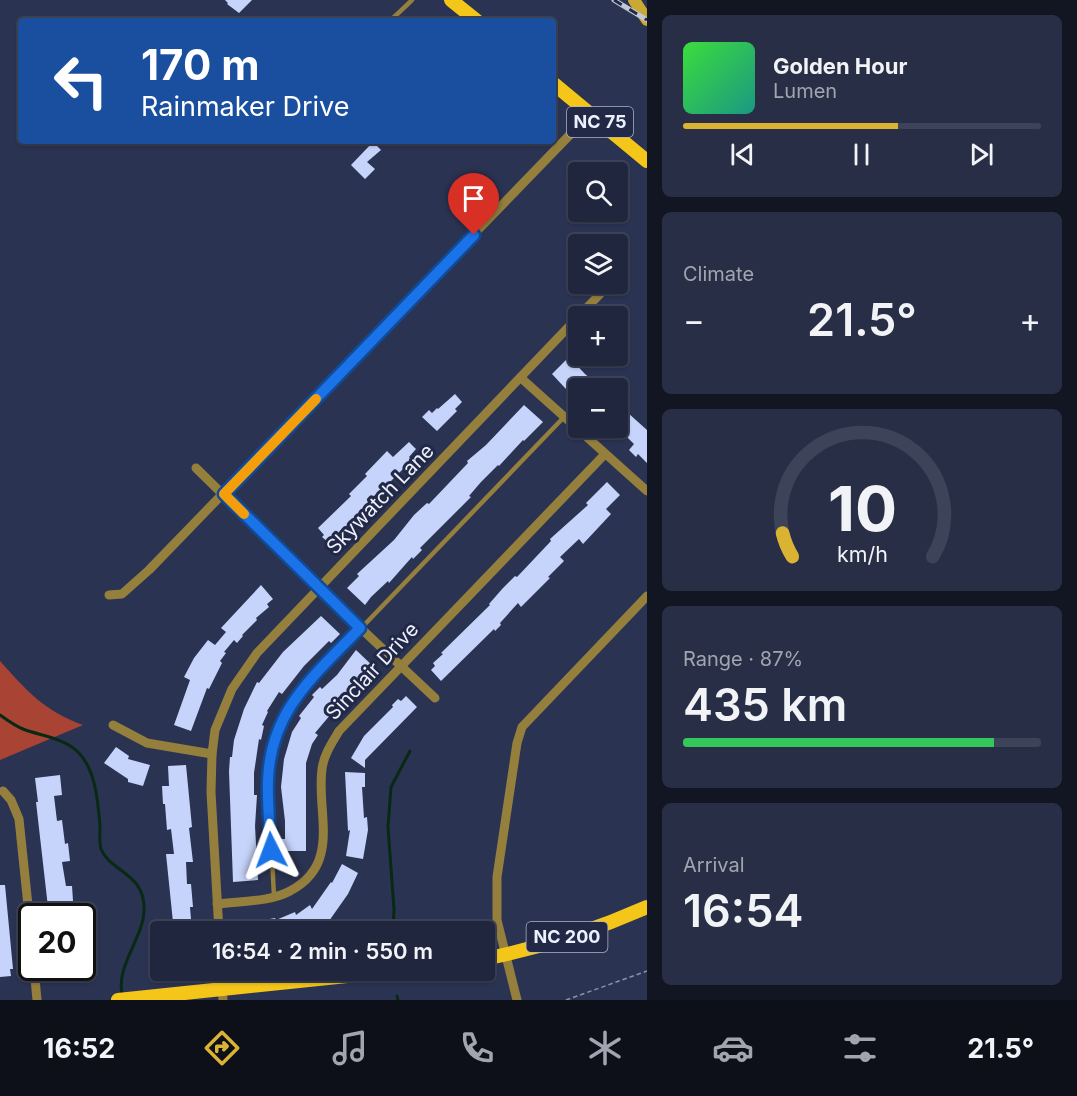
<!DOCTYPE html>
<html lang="en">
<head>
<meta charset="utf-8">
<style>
	:root { --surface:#20263e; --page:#282e45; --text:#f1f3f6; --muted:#a2a5b0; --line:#3d4358; --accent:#dab333 }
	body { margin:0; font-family:Inter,sans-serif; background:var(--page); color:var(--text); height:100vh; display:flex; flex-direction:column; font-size:22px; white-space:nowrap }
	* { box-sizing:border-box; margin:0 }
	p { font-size:20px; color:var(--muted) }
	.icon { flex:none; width:33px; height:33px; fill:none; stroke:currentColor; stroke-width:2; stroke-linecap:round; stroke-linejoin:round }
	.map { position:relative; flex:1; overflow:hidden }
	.panel { display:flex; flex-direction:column; gap:15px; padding:15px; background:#121522; width:430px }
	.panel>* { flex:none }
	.banner { position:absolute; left:18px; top:18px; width:538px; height:126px; border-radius:6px; box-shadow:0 2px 4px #0004,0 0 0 2px var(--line); background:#1a4fa0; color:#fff; overflow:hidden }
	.tools { position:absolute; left:568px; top:162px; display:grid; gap:12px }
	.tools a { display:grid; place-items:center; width:60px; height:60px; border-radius:6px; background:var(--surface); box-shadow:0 2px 4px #0004,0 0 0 2px var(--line); font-size:30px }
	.speed { position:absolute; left:18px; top:903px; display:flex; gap:12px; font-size:30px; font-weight:700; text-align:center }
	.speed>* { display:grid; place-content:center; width:78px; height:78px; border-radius:50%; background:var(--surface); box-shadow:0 2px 4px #0004,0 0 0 2px var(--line); line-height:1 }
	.speed .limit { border:3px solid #111; border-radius:9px; background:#fff; color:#111 }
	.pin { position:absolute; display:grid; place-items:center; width:51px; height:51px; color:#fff; margin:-62px -26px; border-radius:50% 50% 50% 0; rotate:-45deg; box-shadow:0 0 6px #0007 }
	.pin .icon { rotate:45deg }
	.me { position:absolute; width:66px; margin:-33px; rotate:357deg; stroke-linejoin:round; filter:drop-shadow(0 0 4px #0008) }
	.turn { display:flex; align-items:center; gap:21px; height:126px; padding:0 24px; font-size:27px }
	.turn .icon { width:78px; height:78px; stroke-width:2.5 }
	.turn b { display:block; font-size:42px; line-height:51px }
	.big { font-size:45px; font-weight:600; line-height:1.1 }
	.panel .widget { flex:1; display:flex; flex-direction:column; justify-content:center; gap:9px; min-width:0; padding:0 21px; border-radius:9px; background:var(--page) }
	.panel .dial { align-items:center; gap:0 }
	.dial svg { height:156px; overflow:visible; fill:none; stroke:var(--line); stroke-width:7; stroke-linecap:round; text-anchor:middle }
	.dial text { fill:var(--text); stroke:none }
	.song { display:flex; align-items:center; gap:18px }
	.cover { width:72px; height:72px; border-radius:9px; background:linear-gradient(135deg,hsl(120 70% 55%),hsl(170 70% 35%)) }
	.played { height:6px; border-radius:3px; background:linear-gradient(90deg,var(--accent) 60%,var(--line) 60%) }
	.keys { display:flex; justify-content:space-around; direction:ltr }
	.heat { display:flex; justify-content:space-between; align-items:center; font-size:33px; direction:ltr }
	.charge { height:9px; border-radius:4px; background:linear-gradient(90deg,#34c759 87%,var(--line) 0) }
	.trip { position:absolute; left:150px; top:921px; width:345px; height:60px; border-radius:6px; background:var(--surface); box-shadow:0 2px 4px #0004,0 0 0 2px var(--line); font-weight:600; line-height:60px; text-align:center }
	.tabs { display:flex; height:96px; justify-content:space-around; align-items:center; background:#0d0f19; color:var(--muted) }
	.tabs .icon { width:42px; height:42px }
	.tabs .selected { color:var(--accent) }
	.tabs b { font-size:27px; color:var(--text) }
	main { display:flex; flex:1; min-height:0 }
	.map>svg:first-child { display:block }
	.forest { fill:#a94333 }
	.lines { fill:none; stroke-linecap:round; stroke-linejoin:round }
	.stream { stroke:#082913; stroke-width:3 }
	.building { fill:#c6d3fa }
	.path { stroke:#8c92a7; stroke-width:1.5; stroke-dasharray:4.5 3; stroke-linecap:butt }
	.lane { stroke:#957f3d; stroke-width:4.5 }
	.street { stroke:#957f3d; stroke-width:9 }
	.secondary { stroke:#cba733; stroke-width:12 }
	.primary { stroke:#f4c619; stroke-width:14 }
	.rail-casing { stroke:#c2c7d7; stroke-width:5 }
	.rail { stroke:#212947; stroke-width:3; stroke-dasharray:9; stroke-linecap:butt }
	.route-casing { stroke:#114b97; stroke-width:15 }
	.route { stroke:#1a73e8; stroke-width:10 }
	.slow { stroke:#f59e0b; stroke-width:10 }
	.labels { text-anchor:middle; stroke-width:6; stroke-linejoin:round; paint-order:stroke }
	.shield { fill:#212947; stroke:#afb4c6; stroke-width:1.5 }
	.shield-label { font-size:18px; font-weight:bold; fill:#ecf0fc }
	.street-label { font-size:20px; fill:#ecf0fc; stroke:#212947 }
</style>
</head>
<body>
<main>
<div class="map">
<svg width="647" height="1000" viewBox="0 0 647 1000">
	<rect width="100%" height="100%" fill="#2b3352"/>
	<path class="forest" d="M0,661C28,692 43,710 83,725L0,760Z"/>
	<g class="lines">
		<g class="stream">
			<path d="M0,715C7,720 15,726 23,729C41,736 64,738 78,752C96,770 98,802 100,826C100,833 99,843 101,849C110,872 146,873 144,911C143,938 116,966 122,994"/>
			<path d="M393,932L394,909L388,827L391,787L410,751"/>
			<path d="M397,996L398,1000"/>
		</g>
	</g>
	<g class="building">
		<path d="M225,0H252L239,13L227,4L228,3Z"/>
		<path d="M373,142L381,150L367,162L375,169L365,179L351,165Z"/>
		<path d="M569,357L585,374L602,388H579V400L565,388L552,374Z"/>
		<path d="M455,394L462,402L455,409L457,411L437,431L422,417L429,410L432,413L437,408L438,409Z"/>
		<path d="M618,404L647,430V463L638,454L636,457L629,450L634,444L623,433L618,439L608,428H618Z"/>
		<path d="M524,405L543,422L524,441L523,440L499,466L498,465L481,482L469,496L471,497L420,548L422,550L413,559L412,557L389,583L388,581L371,597L365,605L347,588L359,576L357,574L394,540L414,515L427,503L429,504L468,463L467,461L486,445Z"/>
		<path d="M409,442L416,449L409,457L412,460L329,543L322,537L324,535L318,528L351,496L349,494L367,476L365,474L387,451L393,457Z"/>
		<path d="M607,482L620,495L606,509L611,514L583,544L579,539L560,557L564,561L548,577L550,578L521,607L518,603L500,623L501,625L495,631L494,629L441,681L431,670L435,666L433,663L443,654L441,653L490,605L489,604L503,588L515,576L517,577L551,541L550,539L588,505L586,503Z"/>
		<path d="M261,585L273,599L267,604L269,607L256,618L257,620L242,635L243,636L237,643L234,640L224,652L226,653L220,661L222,663L209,689L207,688L191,731L174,725L190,680L184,677L194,658L208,640L215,645L226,632L221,628Z"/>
		<path d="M321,616L340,634L331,643L329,641L304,666L282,694L279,692L267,711L268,712L262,725L264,726L261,740L259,739L254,773V795H257L255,826L258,880L233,882L229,771L230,757H232L234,740L244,709L257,682L259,683L283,652Z"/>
		<path d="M356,650L375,668L338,705L341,708L333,716L331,714L315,733L318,735L312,744L306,763V851H282L281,839H285V821L281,787L284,759L292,732L301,718L299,716L314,697L312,695L320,687L322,689L337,675Z"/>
		<path d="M406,696L417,707L365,760V768L351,758L364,736L393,707L392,705L398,699L401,701Z"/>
		<path d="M116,747L129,756L128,759L150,765L143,786L128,782V779L104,763Z"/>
		<path d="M186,765L192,827L189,828L193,862H186L187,884H191L193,907H190L192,932H174L166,854H174L171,829L167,830L165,804H163L162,786H169L168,766Z"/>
		<path d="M345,772L365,773V787H362L364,818L367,817L368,830L363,859L346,856L350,830L348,831Z"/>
		<path d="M60,775L62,795L54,796L57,821L62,820L65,844L68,843L70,861L62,862L66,886H72L74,916H49L36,802H38L35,778Z"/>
		<path d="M342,864L358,873L348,894L329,921L316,930L313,925L298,932H245L244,924L275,918L276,920L295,912L296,915L310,905L312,909L331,882L332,883Z"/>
		<path d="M0,885H5L13,969H10L11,976L0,977Z"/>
	</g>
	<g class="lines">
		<path class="path" d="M566,1000L647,971"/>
		<g class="lane">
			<path d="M390,21L412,0"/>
			<path d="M274,896L268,782L270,759L282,718L295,697L564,417"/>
		</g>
		<g class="street">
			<path d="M521,378L647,491"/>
			<path d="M196,468L319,589L435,698"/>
			<path d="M109,595L122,594L149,570L590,114"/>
			<path d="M113,725L147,743L212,754"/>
			<path d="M3,791L11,800L19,819L32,944"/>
			<path d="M217,904C240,901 270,902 290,891C342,864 316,812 322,769C324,754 332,743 339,731L605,454"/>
			<path d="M219,932L211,792L212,754L215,730L232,689L257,653L600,294L605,284"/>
			<path d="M34,968L37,1000"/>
			<path d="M221,970L223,1000"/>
			<path d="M517,1000L497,920V877L517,743L522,727L647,596"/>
		</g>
		<path class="secondary" d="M634,0L647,20"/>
		<g class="primary">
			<path d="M451,0L477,21"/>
			<path d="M554,84L647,161"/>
			<path d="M484,959C540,948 595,930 647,907"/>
			<path d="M118,1000L405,970"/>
		</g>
		<g class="rail-casing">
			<path id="rail" d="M614,0L647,20"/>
		</g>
		<use href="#rail" class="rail"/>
	</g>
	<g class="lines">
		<g class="route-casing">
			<path id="route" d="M271,850C270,828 267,804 268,781C270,710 315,675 360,628L224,494L474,235"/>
		</g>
		<use href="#route" class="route"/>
		<path class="slow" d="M244,514L224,494L316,399"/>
	</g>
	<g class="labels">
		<g class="shield">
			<rect x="567" y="107" width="66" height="30" rx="4.5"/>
			<rect x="526.5" y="922" width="81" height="30" rx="4.5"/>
		</g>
		<g class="shield-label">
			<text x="600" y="128">NC 75</text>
			<text x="567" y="943">NC 200</text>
		</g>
		<g class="street-label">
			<text transform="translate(380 499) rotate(-46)" y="7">Skywatch Lane</text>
			<text transform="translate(372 671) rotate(-47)" y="7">Sinclair Drive</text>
		</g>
	</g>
</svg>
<div class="tools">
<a><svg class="icon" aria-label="search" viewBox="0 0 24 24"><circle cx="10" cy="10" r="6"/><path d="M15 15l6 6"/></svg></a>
<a><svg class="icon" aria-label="layers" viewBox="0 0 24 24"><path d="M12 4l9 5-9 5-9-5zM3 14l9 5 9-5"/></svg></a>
<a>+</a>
<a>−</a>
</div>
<div class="speed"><div class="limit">20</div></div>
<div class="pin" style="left:474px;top:235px;background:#d93025"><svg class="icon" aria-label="arrive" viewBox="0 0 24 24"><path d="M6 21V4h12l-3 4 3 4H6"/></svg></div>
<svg class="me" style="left:271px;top:850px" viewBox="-20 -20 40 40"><path d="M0-17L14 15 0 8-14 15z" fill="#1a73e8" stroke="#fff" stroke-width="4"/></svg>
<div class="trip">16:54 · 2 min · 550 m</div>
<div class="banner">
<div class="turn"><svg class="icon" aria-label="left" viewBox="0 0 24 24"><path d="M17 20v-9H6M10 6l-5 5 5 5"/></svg><div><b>170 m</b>Rainmaker Drive</div></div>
</div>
</div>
<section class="panel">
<div class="widget">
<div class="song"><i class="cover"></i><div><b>Golden Hour</b><p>Lumen</p></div></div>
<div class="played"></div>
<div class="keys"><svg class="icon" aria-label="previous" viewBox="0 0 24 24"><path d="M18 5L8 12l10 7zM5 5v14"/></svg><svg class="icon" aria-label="pause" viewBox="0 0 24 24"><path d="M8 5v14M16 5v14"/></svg><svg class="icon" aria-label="next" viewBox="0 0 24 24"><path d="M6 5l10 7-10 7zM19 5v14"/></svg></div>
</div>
<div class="widget"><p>Climate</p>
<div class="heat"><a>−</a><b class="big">21.5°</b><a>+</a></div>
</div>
<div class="widget dial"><svg viewBox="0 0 100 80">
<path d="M14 69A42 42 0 1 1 86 69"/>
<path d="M14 69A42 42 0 0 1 9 57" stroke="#dab333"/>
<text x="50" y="56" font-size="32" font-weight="700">10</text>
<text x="50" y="72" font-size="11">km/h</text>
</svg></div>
<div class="widget"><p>Range · 87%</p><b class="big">435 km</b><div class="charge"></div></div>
<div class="widget"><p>Arrival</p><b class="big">16:54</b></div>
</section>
</main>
<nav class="tabs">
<b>16:52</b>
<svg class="icon selected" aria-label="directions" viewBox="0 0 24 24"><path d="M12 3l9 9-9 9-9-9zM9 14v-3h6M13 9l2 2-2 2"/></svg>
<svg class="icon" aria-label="music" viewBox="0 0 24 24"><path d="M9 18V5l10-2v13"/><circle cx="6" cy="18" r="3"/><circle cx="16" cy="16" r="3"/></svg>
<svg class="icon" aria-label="phone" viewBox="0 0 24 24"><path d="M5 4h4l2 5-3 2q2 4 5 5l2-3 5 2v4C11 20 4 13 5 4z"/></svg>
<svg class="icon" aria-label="climate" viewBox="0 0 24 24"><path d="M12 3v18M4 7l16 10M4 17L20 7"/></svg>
<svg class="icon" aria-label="car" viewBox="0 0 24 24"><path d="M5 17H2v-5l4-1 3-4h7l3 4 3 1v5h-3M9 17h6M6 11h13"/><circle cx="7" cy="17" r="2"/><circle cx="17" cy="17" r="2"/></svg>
<svg class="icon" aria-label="filters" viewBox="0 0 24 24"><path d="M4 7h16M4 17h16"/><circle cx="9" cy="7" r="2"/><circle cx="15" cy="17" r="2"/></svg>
<b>21.5°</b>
</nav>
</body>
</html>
